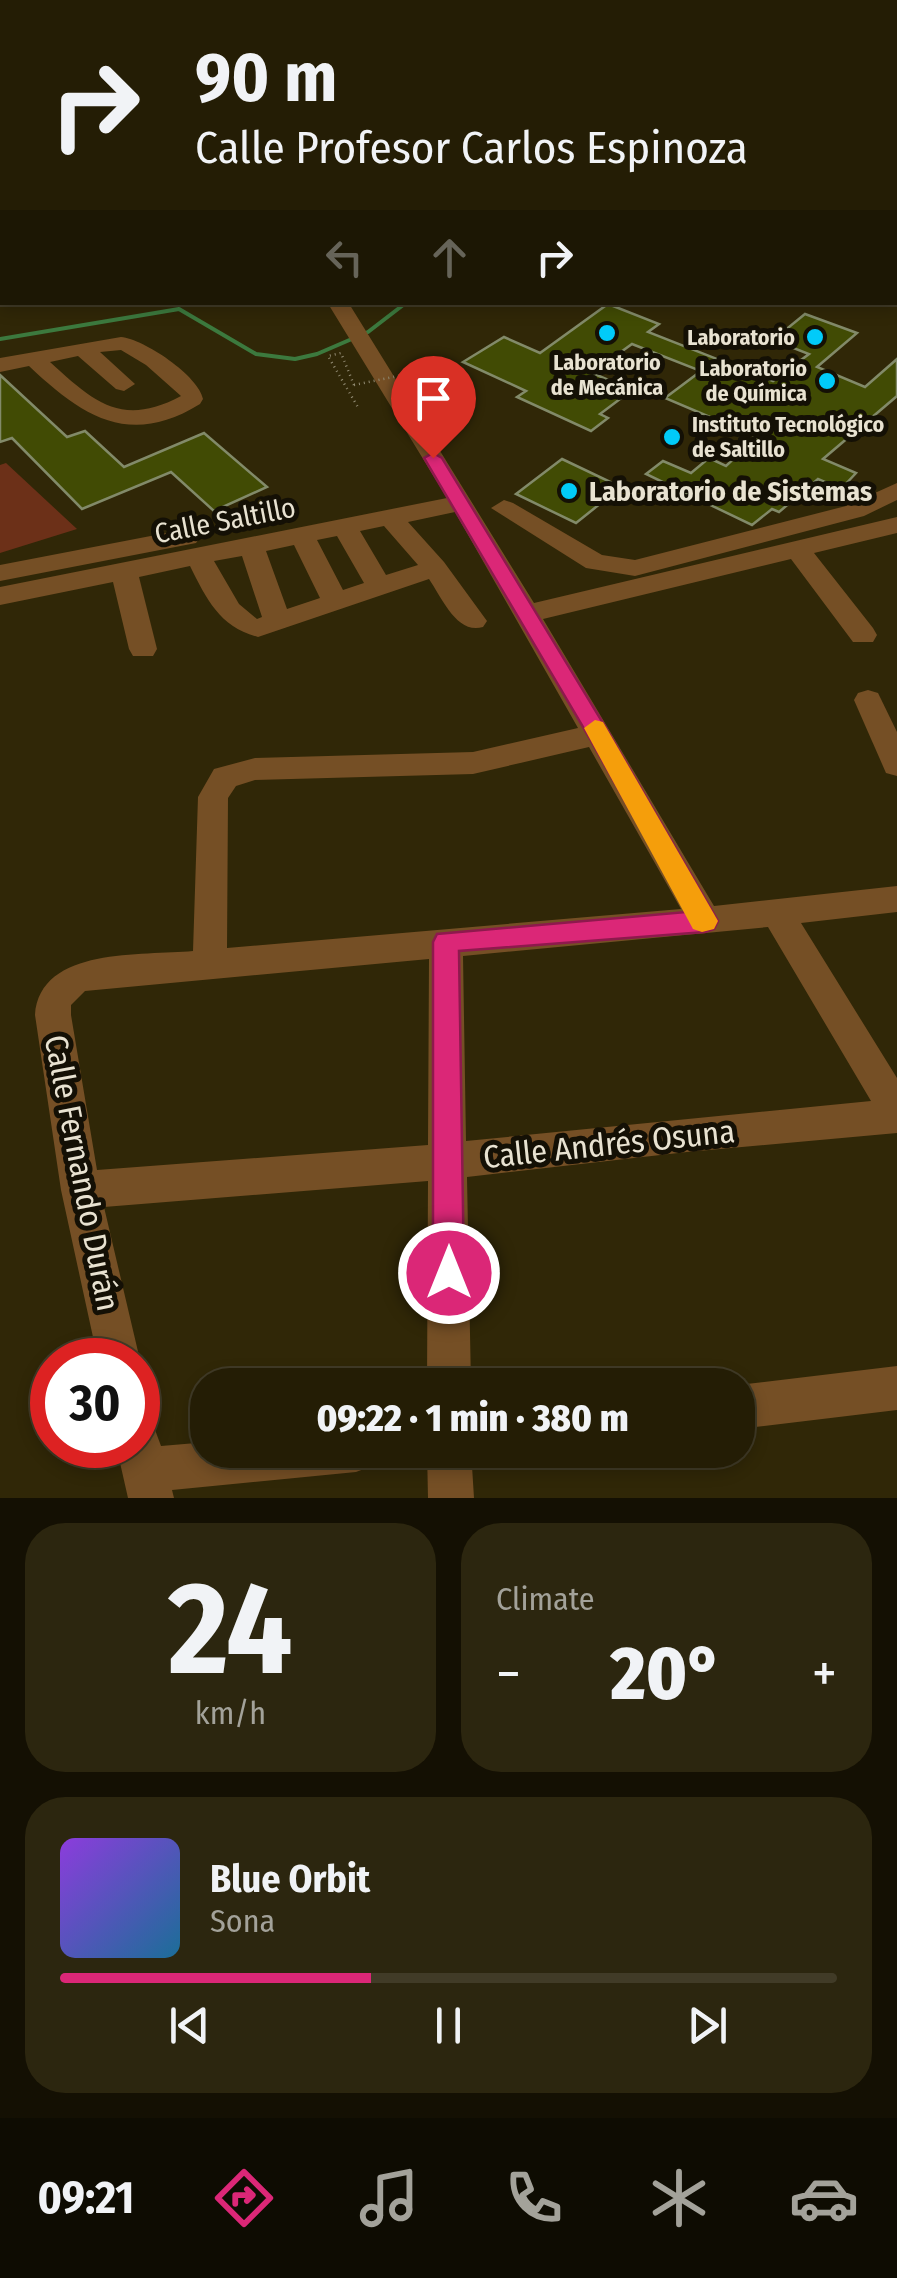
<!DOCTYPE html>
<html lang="en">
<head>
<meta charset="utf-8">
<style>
	:root { --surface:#241d05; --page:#2c260f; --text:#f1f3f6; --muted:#a3a29a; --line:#413b27; --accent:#db2777 }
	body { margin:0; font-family:"Fira Sans Condensed",sans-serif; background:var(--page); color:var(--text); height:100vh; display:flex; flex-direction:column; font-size:38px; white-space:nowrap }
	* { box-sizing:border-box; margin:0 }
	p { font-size:32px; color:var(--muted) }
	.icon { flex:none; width:55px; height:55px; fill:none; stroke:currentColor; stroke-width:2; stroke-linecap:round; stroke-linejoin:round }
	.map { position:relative; height:1498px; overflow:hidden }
	.details { display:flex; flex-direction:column; gap:25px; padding:25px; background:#141003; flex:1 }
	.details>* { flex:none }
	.hud { position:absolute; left:0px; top:0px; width:898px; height:305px; box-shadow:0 5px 15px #0003,0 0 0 2px var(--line); background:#241d05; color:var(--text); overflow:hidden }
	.speed { position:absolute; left:30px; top:1338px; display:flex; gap:20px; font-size:50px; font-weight:700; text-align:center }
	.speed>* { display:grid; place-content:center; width:130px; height:130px; border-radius:50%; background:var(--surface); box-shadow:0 5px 15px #0003,0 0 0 2px var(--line); line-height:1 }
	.speed .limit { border:15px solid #d22; background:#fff; color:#111 }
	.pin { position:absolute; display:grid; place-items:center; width:85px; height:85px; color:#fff; margin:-102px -42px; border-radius:50% 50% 50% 0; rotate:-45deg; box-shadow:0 0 10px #0007 }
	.pin .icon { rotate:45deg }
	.me { position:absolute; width:110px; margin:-55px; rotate:0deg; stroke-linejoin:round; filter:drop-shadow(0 0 8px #0008) }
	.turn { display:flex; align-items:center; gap:35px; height:210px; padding:0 30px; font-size:45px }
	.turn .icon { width:130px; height:130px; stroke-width:2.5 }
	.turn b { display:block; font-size:70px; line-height:85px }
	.lanes { display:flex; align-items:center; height:95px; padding:0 30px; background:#0003; justify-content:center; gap:50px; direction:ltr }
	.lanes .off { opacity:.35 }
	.big { font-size:75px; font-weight:800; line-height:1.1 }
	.details .widget { flex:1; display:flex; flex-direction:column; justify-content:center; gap:15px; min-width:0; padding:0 35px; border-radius:40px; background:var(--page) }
	.details .dial { align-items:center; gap:0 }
	.dial b { font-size:130px; line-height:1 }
	.song { display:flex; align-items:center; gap:30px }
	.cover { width:120px; height:120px; border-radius:15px; background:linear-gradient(135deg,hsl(270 70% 55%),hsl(200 70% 35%)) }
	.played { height:10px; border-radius:5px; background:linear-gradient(90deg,var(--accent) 40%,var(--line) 40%) }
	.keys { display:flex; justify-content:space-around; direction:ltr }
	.heat { display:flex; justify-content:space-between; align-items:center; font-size:55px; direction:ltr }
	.details .tiles { flex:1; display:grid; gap:25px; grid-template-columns:1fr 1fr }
	.widget:last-child { grid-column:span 2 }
	.trip { position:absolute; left:190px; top:1368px; width:565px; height:100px; border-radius:40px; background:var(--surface); box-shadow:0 5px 15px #0003,0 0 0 2px var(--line); font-weight:800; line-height:100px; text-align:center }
	.tabs { display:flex; height:160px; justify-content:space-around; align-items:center; background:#0e0c02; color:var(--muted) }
	.tabs .icon { width:70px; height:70px }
	.tabs .active { color:var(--accent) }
	.tabs b { font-size:45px; color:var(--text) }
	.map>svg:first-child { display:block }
	.green { fill:#6c3018 }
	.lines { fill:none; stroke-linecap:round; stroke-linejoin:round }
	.stream { stroke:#3c793e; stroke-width:4 }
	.building { fill:#414b04; stroke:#828a69; stroke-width:2.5 }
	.path { stroke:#918a72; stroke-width:2.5; stroke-dasharray:1 4; stroke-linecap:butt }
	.minor { fill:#754f25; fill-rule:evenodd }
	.major { fill:#b77930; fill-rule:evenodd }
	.path-bridge { stroke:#918a72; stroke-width:2.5; stroke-dasharray:1 4; stroke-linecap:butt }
	.route { fill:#db2777; stroke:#8e194d; stroke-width:2.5 }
	.slow { fill:#f59e0b }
	.poi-dot { fill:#01cbf9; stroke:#141005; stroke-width:4 }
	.labels { text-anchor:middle; stroke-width:10; stroke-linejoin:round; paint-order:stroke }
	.far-poi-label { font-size:22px; font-weight:bold; fill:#e8e2d1; stroke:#141005; text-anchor:end }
	.poi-label { font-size:28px; font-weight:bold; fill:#e8e2d1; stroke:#141005; text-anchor:start }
	.street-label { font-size:28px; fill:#e8e2d1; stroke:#141005 }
	.near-street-label { font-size:32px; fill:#e8e2d1; stroke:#141005 }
</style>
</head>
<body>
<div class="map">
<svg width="897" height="1498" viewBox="0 0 897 1498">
	<rect width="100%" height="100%" fill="#302707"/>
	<path class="green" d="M6,463L77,529L0,553V465Z"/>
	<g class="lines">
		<path class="stream" d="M0,339L179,309L256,354L295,359L317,354L368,332L407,302"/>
	</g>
	<g class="building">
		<path d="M608,304L659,324L648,332L773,381L809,354L773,340L805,314L857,333L817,367L865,387L897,359V396L823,459L856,473L841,489L818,479L779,512L772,509L752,525L646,474L663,461L691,473L709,458L726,466L757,437L665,398L701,371L632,344L592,373L632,390L600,414L608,418L591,431L517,397L526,391L463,362L504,337L540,353Z"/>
		<path d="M0,375L67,437L85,431L124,467L204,433L267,487L214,511L171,472L82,509L12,438L0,442Z"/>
		<path d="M562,459L621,487L576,523L516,494Z"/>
	</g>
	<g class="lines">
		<g class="path">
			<path d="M688,2L706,0"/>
			<path d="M417,372L439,405L448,404L418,357"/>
			<path d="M354,385L341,353L328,356L359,409"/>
		</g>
		<g class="minor">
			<path d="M382,0H396L397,2H383Z"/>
			<path d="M776,0H792L793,2H777Z"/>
			<path d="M0,16L2,17V25L0,26Z"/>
			<path d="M897,42V52L895,53V43Z"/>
			<path d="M895,69L897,70V81L895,80Z"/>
			<rect x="895" y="106" width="2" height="11"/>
			<rect x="0" y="140" width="2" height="18"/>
			<path d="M0,174L2,175V186H0Z"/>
			<path d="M897,230V242L895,243V231Z"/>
			<path d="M0,291H2L5,302L0,303Z"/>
			<path d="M327,302H348L534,603L897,517V533L814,553L873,628L877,635L873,642H853L791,559L543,619L714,906L897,886V912L801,923L897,1078V1133L687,1152L467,1177L471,1385H427L428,1181L104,1207L140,1360L138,1367V1360H98L61,1190L35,1015C40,946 143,956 193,951L198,797L214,769L255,758L473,752L578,728L455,512L408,522L444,562L487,621L483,627C457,635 442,598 429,579L258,637C220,627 207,600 190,566L139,577L157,649L153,656H133L129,649L113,582L0,605V587L447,498ZM384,526L418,565L386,575L360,531ZM337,536L364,583L343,590L317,540ZM294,545L320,598L287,609L266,551ZM242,556L262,617L257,619L239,604L214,561ZM589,747L681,909L227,948L228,798L236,786L255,780L473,774ZM768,927L871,1101L466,1141L463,956ZM429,959L428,1145L97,1170L71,1015V1005L85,991Z"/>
			<path d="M121,337C144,339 199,376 203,399L200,404C129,448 82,416 29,366L0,372V358ZM121,350L146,365L181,396C121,428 93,401 50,362L78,356L116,389L124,391L135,384L100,352Z"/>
			<path d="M897,483V500L864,516L635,576L586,568L491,508L504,500L513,503L602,555L635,560L846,506Z"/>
			<path d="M187,529L196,531L200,537L196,543L0,581V565Z"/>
			<path d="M868,690L878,693L897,732V776L886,773L854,700L858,693Z"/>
			<path d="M897,1366V1410L738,1429V1385Z"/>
			<path d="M138,1421L154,1427L161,1446L208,1442V1450H378L372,1466L356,1472L172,1490L174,1498H128L116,1445H138Z"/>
			<path d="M427,1450H471L474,1498H428Z"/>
		</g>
		<g class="major">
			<path d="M741,0H761L762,2H742Z"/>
			<path d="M2,81V91L0,92V82Z"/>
			<path d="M895,89L897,90V100L895,99Z"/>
		</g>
		<path class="path-bridge" d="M354,385L417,372"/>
	</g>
	<path class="route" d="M433,453L442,458L606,728L718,921L714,929L705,932L459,951L464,1273L460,1284L449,1288L438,1284L433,1273V942L437,934L687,912L589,737L424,458Z"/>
	<path class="slow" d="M595,720L603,722L714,914L718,921L714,929L702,932L693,929L584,728Z"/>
	<g class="poi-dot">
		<circle cx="607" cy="333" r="10"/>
		<circle cx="815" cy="337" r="10"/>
		<circle cx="827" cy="381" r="10"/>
		<circle cx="672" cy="437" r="10"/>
		<circle cx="569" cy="491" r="10"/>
	</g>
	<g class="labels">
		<g class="far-poi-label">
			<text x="795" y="345">Laboratorio</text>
			<text x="607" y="370" text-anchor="middle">Laboratorio<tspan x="607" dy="25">de Mecánica</tspan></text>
			<text x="807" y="376">Laboratorio<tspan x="807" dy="25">de Química</tspan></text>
			<text x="692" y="432" text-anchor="start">Instituto Tecnológico<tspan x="692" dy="25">de Saltillo</tspan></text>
		</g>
		<g class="poi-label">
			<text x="589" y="501">Laboratorio de Sistemas</text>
		</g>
		<g class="street-label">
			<text transform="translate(225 520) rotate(-11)" y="10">Calle Saltillo</text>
		</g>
		<g class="near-street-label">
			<text transform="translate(609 1144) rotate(-6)" y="11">Calle Andrés Osuna</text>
			<text transform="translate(82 1173) rotate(79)" y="11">Calle Fernando Durán</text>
		</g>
	</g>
</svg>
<div class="speed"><div class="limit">30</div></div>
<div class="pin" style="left:433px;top:458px;background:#d93025"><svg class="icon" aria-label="arrive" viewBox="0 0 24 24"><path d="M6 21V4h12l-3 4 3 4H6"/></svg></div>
<svg class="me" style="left:449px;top:1273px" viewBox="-20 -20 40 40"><circle r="17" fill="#db2777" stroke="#fff" stroke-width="3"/><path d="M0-11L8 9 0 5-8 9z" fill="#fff"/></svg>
<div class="trip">09:22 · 1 min · 380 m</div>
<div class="hud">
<div class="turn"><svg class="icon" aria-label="right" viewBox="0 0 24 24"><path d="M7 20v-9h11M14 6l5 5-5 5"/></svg><div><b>90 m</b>Calle Profesor Carlos Espinoza</div></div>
<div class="lanes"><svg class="icon off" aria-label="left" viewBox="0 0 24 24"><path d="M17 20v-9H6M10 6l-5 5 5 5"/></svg><svg class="icon off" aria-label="ahead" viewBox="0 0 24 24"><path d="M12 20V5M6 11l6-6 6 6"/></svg><svg class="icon" aria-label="right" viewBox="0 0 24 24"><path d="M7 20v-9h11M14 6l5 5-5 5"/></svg></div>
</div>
</div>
<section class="details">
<div class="tiles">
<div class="widget dial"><b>24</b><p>km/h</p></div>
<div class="widget"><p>Climate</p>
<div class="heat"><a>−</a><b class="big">20°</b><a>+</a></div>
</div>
<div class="widget">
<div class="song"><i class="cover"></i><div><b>Blue Orbit</b><p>Sona</p></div></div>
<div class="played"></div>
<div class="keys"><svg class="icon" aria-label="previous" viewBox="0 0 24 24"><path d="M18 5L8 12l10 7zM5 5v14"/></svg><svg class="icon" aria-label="pause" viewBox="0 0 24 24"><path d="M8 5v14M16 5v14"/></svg><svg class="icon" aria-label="next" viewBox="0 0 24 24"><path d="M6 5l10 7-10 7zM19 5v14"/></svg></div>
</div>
</div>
</section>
<nav class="tabs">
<b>09:21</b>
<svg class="icon active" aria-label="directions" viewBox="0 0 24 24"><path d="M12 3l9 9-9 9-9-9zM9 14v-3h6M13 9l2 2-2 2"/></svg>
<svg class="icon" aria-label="music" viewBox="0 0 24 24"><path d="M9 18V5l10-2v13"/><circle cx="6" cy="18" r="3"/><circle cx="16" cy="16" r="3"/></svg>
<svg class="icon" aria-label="phone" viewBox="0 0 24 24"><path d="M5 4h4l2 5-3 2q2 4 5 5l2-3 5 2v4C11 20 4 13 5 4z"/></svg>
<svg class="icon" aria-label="climate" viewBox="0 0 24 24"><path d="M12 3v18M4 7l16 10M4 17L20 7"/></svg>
<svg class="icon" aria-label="car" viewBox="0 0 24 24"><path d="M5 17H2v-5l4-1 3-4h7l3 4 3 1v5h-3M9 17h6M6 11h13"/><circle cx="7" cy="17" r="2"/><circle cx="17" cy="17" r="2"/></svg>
</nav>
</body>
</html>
